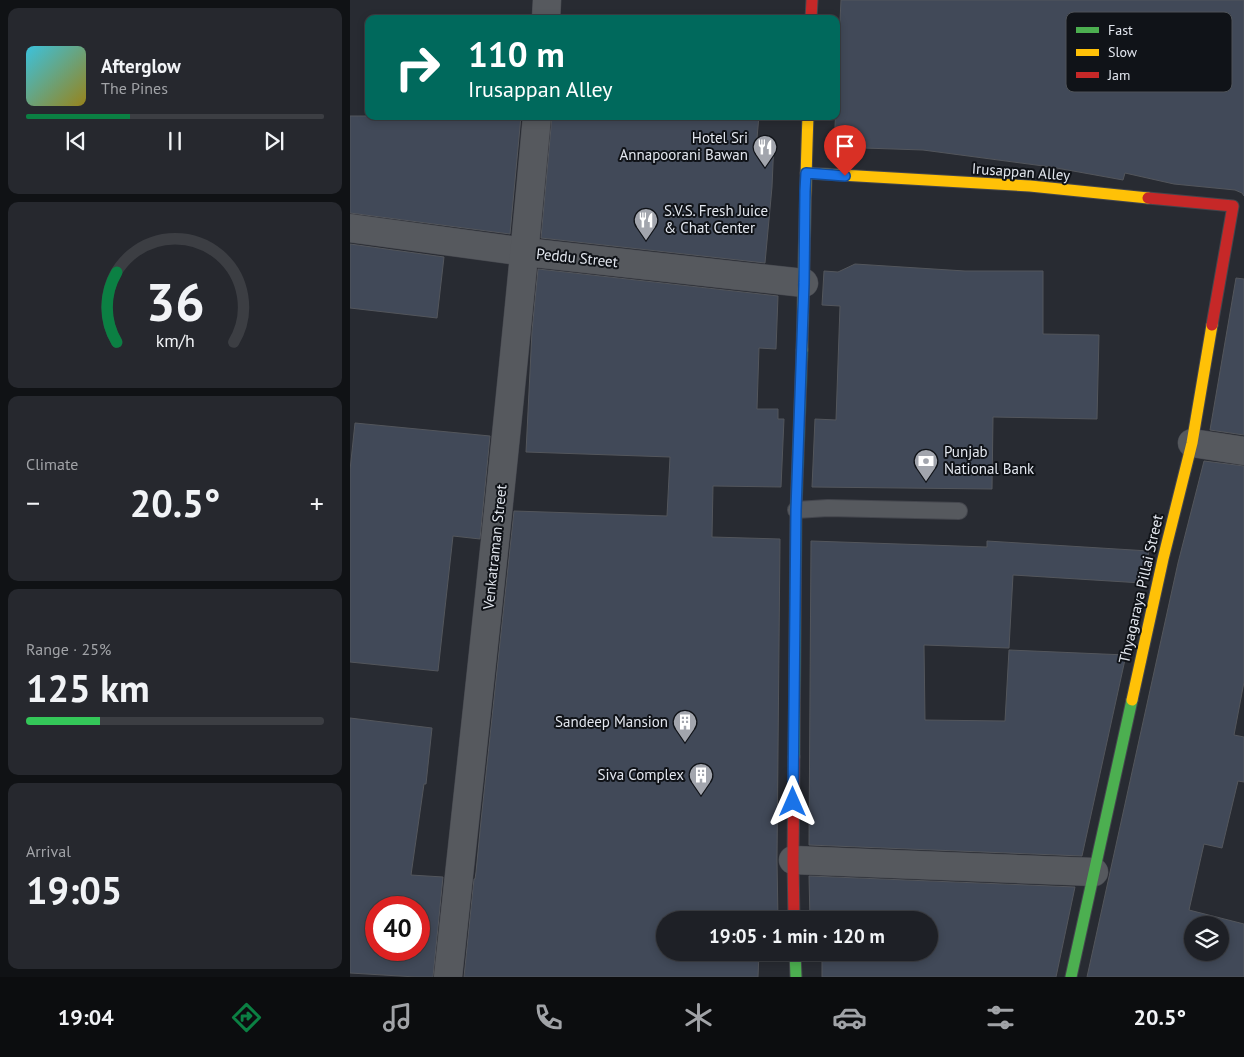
<!DOCTYPE html>
<html lang="en">
<head>
<meta charset="utf-8">
<style>
	:root { --surface:#1e2026; --page:#26282e; --text:#f1f3f6; --muted:#a1a3a7; --line:#3c3e43; --accent:#0b8043 }
	body { margin:0; font-family:"PT Sans",sans-serif; background:var(--page); color:var(--text); height:100vh; display:flex; flex-direction:column; font-size:19px; white-space:nowrap }
	* { box-sizing:border-box; margin:0 }
	p { font-size:16px; color:var(--muted) }
	.icon { flex:none; width:28px; height:28px; fill:none; stroke:currentColor; stroke-width:2; stroke-linecap:round; stroke-linejoin:round }
	.map { position:relative; flex:1; overflow:hidden }
	.sheet { display:flex; flex-direction:column; gap:8px; padding:8px; background:#101215; width:350px }
	.sheet>* { flex:none }
	.hud { position:absolute; left:15px; top:15px; width:475px; height:105px; border-radius:10px; box-shadow:0 2px 8px #0003,0 0 0 1px var(--line); background:#00695c; color:#fff; overflow:hidden }
	.buttons { position:absolute; left:834px; top:916px; display:grid; gap:10px }
	.buttons a { display:grid; place-items:center; width:45px; height:45px; border-radius:50%; background:var(--surface); box-shadow:0 2px 8px #0003,0 0 0 1px var(--line); font-size:25px }
	.speed { position:absolute; left:15px; top:896px; display:flex; gap:10px; font-size:25px; font-weight:700; text-align:center }
	.speed>* { display:grid; place-content:center; width:65px; height:65px; border-radius:50%; background:var(--surface); box-shadow:0 2px 8px #0003,0 0 0 1px var(--line); line-height:1 }
	.speed .limit { border:8px solid #d22; background:#fff; color:#111 }
	.pin { position:absolute; display:grid; place-items:center; width:42px; height:42px; color:#fff; margin:-51px -21px; border-radius:50% 50% 50% 0; rotate:-45deg; box-shadow:0 0 5px #0007 }
	.pin .icon { rotate:45deg }
	.me { position:absolute; width:55px; margin:-28px; rotate:0deg; stroke-linejoin:round; filter:drop-shadow(0 0 4px #0008) }
	.turn { display:flex; align-items:center; gap:18px; height:105px; padding:0 20px; font-size:22px }
	.turn .icon { width:65px; height:65px; stroke-width:2.5 }
	.turn b { display:block; font-size:35px; line-height:42px }
	.big { font-size:38px; font-weight:700; line-height:1.1 }
	.sheet .widget { flex:1; display:flex; flex-direction:column; justify-content:center; gap:8px; min-width:0; padding:0 18px; border-radius:10px; background:var(--page) }
	.sheet .dial { align-items:center; gap:0 }
	.dial svg { height:130px; overflow:visible; fill:none; stroke:var(--line); stroke-width:7; stroke-linecap:round; text-anchor:middle }
	.dial text { fill:var(--text); stroke:none }
	.song { display:flex; align-items:center; gap:15px }
	.cover { width:60px; height:60px; border-radius:8px; background:linear-gradient(135deg,hsl(190 70% 55%),hsl(50 70% 35%)) }
	.played { height:5px; border-radius:2px; background:linear-gradient(90deg,var(--accent) 35%,var(--line) 35%) }
	.keys { display:flex; justify-content:space-around; direction:ltr }
	.heat { display:flex; justify-content:space-between; align-items:center; font-size:28px; direction:ltr }
	.charge { height:8px; border-radius:4px; background:linear-gradient(90deg,#34c759 25%,var(--line) 0) }
	.trip { position:absolute; left:306px; top:911px; width:282px; height:50px; border-radius:25px; background:var(--surface); box-shadow:0 2px 8px #0003,0 0 0 1px var(--line); font-weight:700; line-height:50px; text-align:center }
	.tab-bar { display:flex; height:80px; justify-content:space-around; align-items:center; background:#0c0d0f; color:var(--muted) }
	.tab-bar .icon { width:35px; height:35px }
	.tab-bar .selected { color:var(--accent) }
	.tab-bar b { font-size:22px; color:var(--text) }
	main { display:flex; flex:1; min-height:0 }
	.map>svg:first-child { display:block }
	.building { fill:#414958; stroke:#53565c; fill-rule:evenodd }
	.lines { fill:none; stroke-linecap:round; stroke-linejoin:round }
	.lane-casing { stroke:#44464d; stroke-width:18 }
	.street-casing { stroke:#44464d; stroke-width:29 }
	.fast-casing { stroke:#44464d; stroke-width:13 }
	.slow-casing { stroke:#44464d; stroke-width:13 }
	.jam-casing { stroke:#44464d; stroke-width:13 }
	.lane { stroke:#56595e; stroke-width:16 }
	.street { stroke:#56595e; stroke-width:28 }
	.fast { stroke:#4caf50; stroke-width:11 }
	.slow { stroke:#ffc107; stroke-width:11 }
	.jam { stroke:#c62828; stroke-width:11 }
	.route-casing { stroke:#114b97; stroke-width:12 }
	.route { stroke:#1a73e8; stroke-width:9 }
	.labels { text-anchor:middle; stroke-width:4; stroke-linejoin:round; paint-order:stroke }
	.poi-label { font-size:15px; fill:#e3e7ef; stroke:#101318; text-anchor:end }
	.street-label { font-size:15px; fill:#e3e7ef; stroke:#101318 }
	.key { fill:#101318; stroke:#4f5358; stroke-width:1 }
	.key-label { font-size:14px; fill:#e3e7ef }
</style>
</head>
<body>
<main>
<section class="sheet">
<div class="widget">
<div class="song"><i class="cover"></i><div><b>Afterglow</b><p>The Pines</p></div></div>
<div class="played"></div>
<div class="keys"><svg class="icon" aria-label="previous" viewBox="0 0 24 24"><path d="M18 5L8 12l10 7zM5 5v14"/></svg><svg class="icon" aria-label="pause" viewBox="0 0 24 24"><path d="M8 5v14M16 5v14"/></svg><svg class="icon" aria-label="next" viewBox="0 0 24 24"><path d="M6 5l10 7-10 7zM19 5v14"/></svg></div>
</div>
<div class="widget dial"><svg viewBox="0 0 100 80">
<path d="M14 69A42 42 0 1 1 86 69"/>
<path d="M14 69A42 42 0 0 1 14 26" stroke="#0b8043"/>
<text x="50" y="56" font-size="32" font-weight="700">36</text>
<text x="50" y="72" font-size="11">km/h</text>
</svg></div>
<div class="widget"><p>Climate</p>
<div class="heat"><a>−</a><b class="big">20.5°</b><a>+</a></div>
</div>
<div class="widget"><p>Range · 25%</p><b class="big">125 km</b><div class="charge"></div></div>
<div class="widget"><p>Arrival</p><b class="big">19:05</b></div>
</section>
<div class="map">
<svg width="894" height="977" viewBox="0 0 894 977">
	<rect width="100%" height="100%" fill="#282b32"/>
	<g class="building">
		<path d="M491,0H894V196L892,193L885,190L824,184L775,173L773,180L762,178L701,167L573,150L484,147Z"/>
		<path d="M0,116H171L160,234L0,213Z"/>
		<path d="M202,116H409L407,138L424,140L422,187L415,263L191,238Z"/>
		<path d="M0,244L94,257L87,318L0,308Z"/>
		<path d="M505,264L615,271H693V334L749,335L747,419L643,417L642,489L462,487L465,419L486,420L490,306L472,305L474,271L488,272Z"/>
		<path d="M188,269L428,296L426,349L409,348L407,409H428V419H434L431,487L363,486L362,537L430,539L427,860L428,920H315V952H409L408,977H114L124,879H125L126,872L131,821L164,511L317,516L320,457L176,452L182,331Z"/>
		<path d="M886,278L894,279V435L860,430Z"/>
		<path d="M5,423L140,436L130,539L103,536L88,671L0,662V470Z"/>
		<path d="M854,461L894,466V682L884,735L894,737V782L888,781L872,848L854,844L839,910L894,924V977H737L828,563ZM842,925H870V952H842Z"/>
		<path d="M461,541L637,547V541L799,551L792,583L663,575L659,648L574,645L575,720L655,721L659,650L776,655L732,856L459,845Z"/>
		<path d="M0,718L82,728L76,784H74L61,875L93,877L83,977H66L0,973ZM26,908H69V950H26Z"/>
		<path d="M459,876L725,887L706,977H472V952H580V920H460Z"/>
	</g>
	<g class="lines">
		<g class="lane-casing">
			<path id="lane" d="M446,510L478,508L609,511"/>
		</g>
		<g class="street-casing">
			<g id="street">
				<path d="M196,19L197,0"/>
				<path d="M0,228L175,252L454,283"/>
				<path d="M842,443L894,451"/>
				<path d="M443,860L744,872"/>
				<path d="M98,977C129,690 161,404 187,116"/>
			</g>
		</g>
		<g class="fast-casing">
			<g id="fast">
				<path d="M444,757L446,510L452,350"/>
				<path d="M445,952L446,977"/>
				<path d="M721,977L782,700"/>
			</g>
		</g>
		<g class="slow-casing">
			<g id="slow">
				<path d="M456,173L680,186L798,198"/>
				<path d="M452,350C454,272 455,194 458,116"/>
				<path d="M782,700L813,559L842,443L862,325"/>
			</g>
		</g>
		<g class="jam-casing">
			<g id="jam">
				<path d="M461,19L462,0"/>
				<path d="M798,198L883,206L862,325"/>
				<path d="M444,757L443,860L444,920"/>
			</g>
		</g>
		<use href="#lane" class="lane"/>
		<use href="#street" class="street"/>
		<use href="#fast" class="fast"/>
		<use href="#slow" class="slow"/>
		<use href="#jam" class="jam"/>
	</g>
	<g class="lines">
		<g class="route-casing">
			<path id="route" d="M443,802L446,510L454,283L455,191L456,173L495,176"/>
		</g>
		<use href="#route" class="route"/>
	</g>
	<defs>
		<g id="restaurant-pin" transform="scale(1.25)"><path d="M0 17L-7.5 6A9.5 9.5 0 1 1 7.5 6Z" fill="#a2a5ad" stroke="#101318"/><path d="M-5-6h1v4h1v-4h1v4h1v-4h1v5L-1.5 .5V6h-2V.5L-5-1ZM5-6V6H3V1.5H1.5Q1.5-4 5-6Z" fill="#fff"/></g>
		<g id="bank-pin" transform="scale(1.25)"><path d="M0 17L-7.5 6A9.5 9.5 0 1 1 7.5 6Z" fill="#a2a5ad" stroke="#101318"/><path d="M-6-4H6V4H-6ZM0-2.3a2.3 2.3 0 1 0 0 4.6a2.3 2.3 0 1 0 0-4.6Z" fill="#fff"/></g>
		<g id="building-pin" transform="scale(1.25)"><path d="M0 17L-7.5 6A9.5 9.5 0 1 1 7.5 6Z" fill="#a2a5ad" stroke="#101318"/><path d="M-4-6H4V6H1V3H-1V6H-4ZM-2.5-4.3h1.7v1.8h-1.7ZM.8-4.3h1.7v1.8H.8ZM-2.5-1h1.7V.8h-1.7ZM.8-1h1.7V.8H.8Z" fill="#fff"/></g>
	</defs>
	<g fill-rule="evenodd">
		<use href="#restaurant-pin" x="415" y="147"/>
		<use href="#restaurant-pin" x="296" y="220"/>
		<use href="#bank-pin" x="576" y="461"/>
		<use href="#building-pin" x="335" y="722"/>
		<use href="#building-pin" x="351" y="775"/>
	</g>
	<g class="labels">
		<g class="poi-label">
			<text x="398" y="143">Hotel Sri<tspan x="398" dy="17">Annapoorani Bawan</tspan></text>
			<text x="314" y="216" text-anchor="start">S.V.S. Fresh Juice<tspan x="314" dy="17">&amp; Chat Center</tspan></text>
			<text x="594" y="457" text-anchor="start">Punjab<tspan x="594" dy="17">National Bank</tspan></text>
			<text x="318" y="727">Sandeep Mansion</text>
			<text x="334" y="780">Siva Complex</text>
		</g>
		<g class="street-label">
			<text transform="translate(671 172) rotate(4)" y="5">Irusappan Alley</text>
			<text transform="translate(227 258) rotate(6)" y="5">Peddu Street</text>
			<text transform="translate(145 547) rotate(-84)" y="5">Venkatraman Street</text>
			<text transform="translate(791 589) rotate(-77)" y="5">Thyagaraya Pillai Street</text>
		</g>
	</g>
	<rect x="716" y="12" width="166" height="80" rx="8" class="key"/>
	<rect x="726" y="27" width="23" height="6" fill="#4caf50"/>
	<rect x="726" y="49" width="23" height="7" fill="#ffc107"/>
	<rect x="726" y="72" width="23" height="6" fill="#c62828"/>
	<g class="key-label">
		<text x="758" y="35">Fast</text>
		<text x="758" y="57">Slow</text>
		<text x="758" y="80">Jam</text>
	</g>
</svg>
<div class="buttons">
<a><svg class="icon" aria-label="layers" viewBox="0 0 24 24"><path d="M12 4l9 5-9 5-9-5zM3 14l9 5 9-5"/></svg></a>
</div>
<div class="speed"><div class="limit">40</div></div>
<div class="pin" style="left:495px;top:176px;background:#d93025"><svg class="icon" aria-label="arrive" viewBox="0 0 24 24"><path d="M6 21V4h12l-3 4 3 4H6"/></svg></div>
<svg class="me" style="left:443px;top:802px" viewBox="-20 -20 40 40"><path d="M0-17L14 15 0 8-14 15z" fill="#1a73e8" stroke="#fff" stroke-width="4"/></svg>
<div class="trip">19:05 · 1 min · 120 m</div>
<div class="hud">
<div class="turn"><svg class="icon" aria-label="right" viewBox="0 0 24 24"><path d="M7 20v-9h11M14 6l5 5-5 5"/></svg><div><b>110 m</b>Irusappan Alley</div></div>
</div>
</div>
</main>
<nav class="tab-bar">
<b>19:04</b>
<svg class="icon selected" aria-label="directions" viewBox="0 0 24 24"><path d="M12 3l9 9-9 9-9-9zM9 14v-3h6M13 9l2 2-2 2"/></svg>
<svg class="icon" aria-label="music" viewBox="0 0 24 24"><path d="M9 18V5l10-2v13"/><circle cx="6" cy="18" r="3"/><circle cx="16" cy="16" r="3"/></svg>
<svg class="icon" aria-label="phone" viewBox="0 0 24 24"><path d="M5 4h4l2 5-3 2q2 4 5 5l2-3 5 2v4C11 20 4 13 5 4z"/></svg>
<svg class="icon" aria-label="climate" viewBox="0 0 24 24"><path d="M12 3v18M4 7l16 10M4 17L20 7"/></svg>
<svg class="icon" aria-label="car" viewBox="0 0 24 24"><path d="M5 17H2v-5l4-1 3-4h7l3 4 3 1v5h-3M9 17h6M6 11h13"/><circle cx="7" cy="17" r="2"/><circle cx="17" cy="17" r="2"/></svg>
<svg class="icon" aria-label="filters" viewBox="0 0 24 24"><path d="M4 7h16M4 17h16"/><circle cx="9" cy="7" r="2"/><circle cx="15" cy="17" r="2"/></svg>
<b>20.5°</b>
</nav>
</body>
</html>
